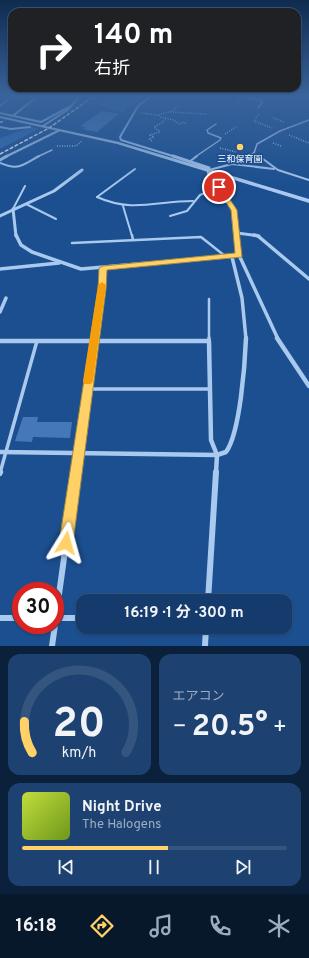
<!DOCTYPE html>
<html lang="ja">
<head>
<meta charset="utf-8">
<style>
	:root { --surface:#143b6b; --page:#1d4271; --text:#f1f3f6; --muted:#9dadc1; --line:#33557e; --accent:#ffd166 }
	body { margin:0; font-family:Overpass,"Noto Sans JP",sans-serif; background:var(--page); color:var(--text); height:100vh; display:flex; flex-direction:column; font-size:15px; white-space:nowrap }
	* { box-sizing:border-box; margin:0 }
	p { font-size:13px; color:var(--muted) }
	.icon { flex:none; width:22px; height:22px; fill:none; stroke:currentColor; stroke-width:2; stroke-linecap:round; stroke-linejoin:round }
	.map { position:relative; height:646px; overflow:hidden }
	.panel { display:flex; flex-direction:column; gap:8px; padding:8px; background:#0b203b; flex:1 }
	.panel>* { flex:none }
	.top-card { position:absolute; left:8px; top:8px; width:293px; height:84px; border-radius:12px; box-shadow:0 1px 3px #0004,0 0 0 1px var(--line); background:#202124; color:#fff; overflow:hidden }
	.speed { position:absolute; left:12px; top:582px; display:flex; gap:8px; font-size:20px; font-weight:700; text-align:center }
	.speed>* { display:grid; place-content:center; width:52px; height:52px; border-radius:50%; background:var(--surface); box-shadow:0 1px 3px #0004,0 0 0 1px var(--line); line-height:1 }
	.speed .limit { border:6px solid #d22; background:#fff; color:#111 }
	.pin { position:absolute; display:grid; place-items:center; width:34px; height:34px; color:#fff; margin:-17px; border:2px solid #fff; border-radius:50%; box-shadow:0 1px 4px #0007 }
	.me { position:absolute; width:44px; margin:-22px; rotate:8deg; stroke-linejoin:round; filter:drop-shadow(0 0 3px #0008) }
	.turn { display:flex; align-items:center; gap:14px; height:84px; padding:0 20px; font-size:18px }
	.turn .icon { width:52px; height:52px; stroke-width:2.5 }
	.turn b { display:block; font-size:28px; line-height:34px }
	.big { font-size:30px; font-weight:700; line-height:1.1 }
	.panel .tile { flex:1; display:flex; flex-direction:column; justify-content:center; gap:6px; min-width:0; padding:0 14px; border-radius:12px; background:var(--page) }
	.panel .dial { align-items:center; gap:0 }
	.dial svg { height:104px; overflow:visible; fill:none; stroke:var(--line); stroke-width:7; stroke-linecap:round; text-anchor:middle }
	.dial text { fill:var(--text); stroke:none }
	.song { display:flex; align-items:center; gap:12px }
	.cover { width:48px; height:48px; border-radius:6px; background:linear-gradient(135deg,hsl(70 70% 55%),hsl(80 70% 35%)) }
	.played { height:4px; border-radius:2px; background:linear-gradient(90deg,var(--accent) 55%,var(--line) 55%) }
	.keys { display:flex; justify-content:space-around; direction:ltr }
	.heat { display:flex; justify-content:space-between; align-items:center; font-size:22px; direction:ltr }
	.panel .tiles { flex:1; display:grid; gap:8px; grid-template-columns:1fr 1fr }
	.tile:last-child { grid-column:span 2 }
	.trip { position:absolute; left:76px; top:594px; width:216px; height:40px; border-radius:12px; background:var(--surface); box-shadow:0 1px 3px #0004,0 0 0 1px var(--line); font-weight:700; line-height:40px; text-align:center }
	.tabs { display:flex; height:64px; justify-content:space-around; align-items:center; background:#08182b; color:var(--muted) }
	.tabs .icon { width:28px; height:28px }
	.tabs .active { color:var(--accent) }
	.tabs b { font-size:18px; color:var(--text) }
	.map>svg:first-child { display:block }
	.green { fill:#2e69ad }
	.building { fill:#4478b7 }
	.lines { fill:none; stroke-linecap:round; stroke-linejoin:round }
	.minor-tunnel { stroke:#3d69a0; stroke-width:2; stroke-dasharray:2 1; stroke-linecap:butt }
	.path { stroke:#a9c9ee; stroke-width:1.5; stroke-dasharray:1 1.5; stroke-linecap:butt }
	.service-far4 { stroke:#a9c9ee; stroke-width:1.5 }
	.service-far3 { stroke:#a9c9ee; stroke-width:2 }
	.service-far2 { stroke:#a9c9ee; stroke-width:2.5 }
	.service-far1 { stroke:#a9c9ee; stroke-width:3.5 }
	.service { stroke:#a9c9ee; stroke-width:4.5 }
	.minor-far4 { stroke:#a9c9ee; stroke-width:2 }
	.minor-far3 { stroke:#a9c9ee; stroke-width:3 }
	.minor-far2 { stroke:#a9c9ee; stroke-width:3.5 }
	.minor-far1 { stroke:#a9c9ee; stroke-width:4.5 }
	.minor { stroke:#a9c9ee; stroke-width:6 }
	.tertiary { fill:#a9c9ee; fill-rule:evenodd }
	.rail { stroke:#fff; stroke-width:1.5; stroke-dasharray:4 1.5; stroke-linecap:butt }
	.route { fill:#ffd166; stroke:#a68842 }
	.slow { fill:#f59e0b }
	.poi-dot { fill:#ffd166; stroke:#1b4f8f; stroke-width:1.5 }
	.labels { text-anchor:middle; stroke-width:3.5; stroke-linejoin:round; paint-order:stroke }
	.far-poi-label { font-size:9px; fill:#fff; stroke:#1b4f8f }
</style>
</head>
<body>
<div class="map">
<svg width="309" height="646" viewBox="0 0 309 646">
	<rect width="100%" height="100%" fill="#1b4f8f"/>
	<g class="green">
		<path d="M108,96H146C138,103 132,104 124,112L102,107L101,104Z"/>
		<path d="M32,127L39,129L0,149V138Z"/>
	</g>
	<g class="building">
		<path d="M102,111L119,114L97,132L83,129L85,127L80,126Z"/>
		<path d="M23,417H38L37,422H72L70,438L33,437L32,442L15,441Z"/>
	</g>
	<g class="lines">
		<path class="minor-tunnel" d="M2,122L14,115"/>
		<g class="path">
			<path d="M189,99L192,96"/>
			<path d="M237,103L243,99"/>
			<path d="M171,112L179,106"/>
			<path d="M141,113L159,115L168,112L207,114"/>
			<path d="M259,114L254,121L272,128"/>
			<path d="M159,115L160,117L174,120L179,124L185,122L186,124"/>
			<path d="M273,118L284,122"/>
			<path d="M225,134L236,127"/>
			<path d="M289,135L309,143"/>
			<path d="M152,141L149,139L154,137L150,135L160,132L154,127L162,123L165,119"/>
			<path d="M273,143L281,146"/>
			<path d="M57,146H76L82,141"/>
			<path d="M220,148L236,152"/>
		</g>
		<g class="service-far4">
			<path d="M249,98L263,101L258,108"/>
			<path d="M0,106L12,96"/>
			<path d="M254,153L260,157"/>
			<path d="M37,157L52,150"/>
			<path d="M195,157L220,140L221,138L208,133L207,130L216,124"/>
			<path d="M242,157L254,153L257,144L280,131L309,120"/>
		</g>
		<g class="service-far3">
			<path d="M259,156L278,170L309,180"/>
			<path d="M189,162L197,156"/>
			<path d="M0,163C19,171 22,165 39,156"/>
			<path d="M232,164L274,169"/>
			<path d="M209,170L232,164L244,156"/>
			<path d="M97,197C133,213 156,201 193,201"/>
			<path d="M97,197L135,169"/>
			<path d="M26,204L56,219"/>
			<path d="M123,206L132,236"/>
			<path d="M13,209L25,186"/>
			<path d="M170,216L187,211L200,195L219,187"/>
		</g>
		<g class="service-far2">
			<path d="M132,235L133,240"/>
			<path d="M72,243L201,237L225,256"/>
			<path d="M209,299V339"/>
		</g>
		<g class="service-far1">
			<path d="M209,338V341"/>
			<path d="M87,389H209"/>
			<path d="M0,473L37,341"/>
		</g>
		<path class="service" d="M0,474L1,472"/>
		<g class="minor-far4">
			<path d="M151,96L138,106L120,137L121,140L176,157"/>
			<path d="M249,98L251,96"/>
			<path d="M0,113L41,122L71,106"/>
			<path d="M14,115L38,96"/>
			<path d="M0,122H2"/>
			<path d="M43,126L69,109L79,96"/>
			<path d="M0,127L11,129L30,127"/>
			<path d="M5,157L60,130"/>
		</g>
		<g class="minor-far3">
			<path d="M173,156L209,168"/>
			<path d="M0,160L7,156"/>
			<path d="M208,171C210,185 230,196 234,211C236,218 236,228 237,236"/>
			<path d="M13,209L16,236"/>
			<path d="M0,216L54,191L82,170"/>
			<path d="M237,233L259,236"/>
		</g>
		<g class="minor-far2">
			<path d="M16,235L21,245L32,252L81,269L239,255"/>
			<path d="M237,235L239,255L278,339"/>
			<path d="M254,235L258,236L309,279"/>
			<path d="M232,257L242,298L246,339"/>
			<path d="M0,269L59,263"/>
			<path d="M0,312L6,298"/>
			<path d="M95,339L103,268"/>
		</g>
		<g class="minor-far1">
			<path d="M277,338L309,386"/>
			<path d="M0,341H209L211,440L217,455L216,473"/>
			<path d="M0,452L217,455L226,452C240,433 245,364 246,338"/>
			<path d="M76,473L95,338"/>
		</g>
		<g class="minor">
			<path d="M208,601L216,472"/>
			<path d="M0,618H21"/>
			<path d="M55,618H83"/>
			<path d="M55,623L76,472"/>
			<path d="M52,646L55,625"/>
			<path d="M205,646L206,627"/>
		</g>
		<path class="tertiary" d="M0,116L119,142L309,199V203L117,144L0,118Z"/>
		<path class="rail" d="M0,154L49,128L94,96"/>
	</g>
	<linearGradient id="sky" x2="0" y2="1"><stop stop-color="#0f2b4f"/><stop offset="0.51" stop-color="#39639b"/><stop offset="1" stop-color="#39639b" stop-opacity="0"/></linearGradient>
	<rect width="309" height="187" fill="url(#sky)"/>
	<path class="route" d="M219,185L221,186L237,210L242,257L107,270L106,289L73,543L71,548L66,550L61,548L59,543L98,289L99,268L103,266L235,253L231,210L216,187Z"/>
	<path class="slow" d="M102,282L106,285L93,381L91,384H84L83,381L98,285Z"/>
	<circle class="poi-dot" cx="240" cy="147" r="4"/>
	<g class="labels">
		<g class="far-poi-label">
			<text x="240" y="162">三和保育園</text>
		</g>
	</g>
</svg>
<div class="speed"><div class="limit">30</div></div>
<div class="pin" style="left:219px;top:187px;background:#d93025"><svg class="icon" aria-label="arrive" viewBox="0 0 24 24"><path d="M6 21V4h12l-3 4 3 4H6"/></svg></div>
<svg class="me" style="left:66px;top:543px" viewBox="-20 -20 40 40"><path d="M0-17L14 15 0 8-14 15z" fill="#ffd166" stroke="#fff" stroke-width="4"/></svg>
<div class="trip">16:19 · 1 分 · 300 m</div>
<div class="top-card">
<div class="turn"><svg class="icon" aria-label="right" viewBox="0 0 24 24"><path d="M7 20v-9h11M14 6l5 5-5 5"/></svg><div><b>140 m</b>右折</div></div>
</div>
</div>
<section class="panel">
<div class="tiles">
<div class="tile dial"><svg viewBox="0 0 100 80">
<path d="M14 69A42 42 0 1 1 86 69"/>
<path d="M14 69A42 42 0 0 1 8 45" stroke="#ffd166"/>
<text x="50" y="56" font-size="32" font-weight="700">20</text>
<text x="50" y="72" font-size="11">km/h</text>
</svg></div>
<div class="tile"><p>エアコン</p>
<div class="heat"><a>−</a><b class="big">20.5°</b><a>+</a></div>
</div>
<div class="tile">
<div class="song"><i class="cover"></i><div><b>Night Drive</b><p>The Halogens</p></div></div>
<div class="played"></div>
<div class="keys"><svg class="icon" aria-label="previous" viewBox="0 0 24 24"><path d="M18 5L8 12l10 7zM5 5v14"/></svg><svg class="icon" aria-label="pause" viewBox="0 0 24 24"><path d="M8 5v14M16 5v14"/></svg><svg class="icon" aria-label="next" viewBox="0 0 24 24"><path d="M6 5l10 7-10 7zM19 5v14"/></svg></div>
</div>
</div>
</section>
<nav class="tabs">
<b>16:18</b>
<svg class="icon active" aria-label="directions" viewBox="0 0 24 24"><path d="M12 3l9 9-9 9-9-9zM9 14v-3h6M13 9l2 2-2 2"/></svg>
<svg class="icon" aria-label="music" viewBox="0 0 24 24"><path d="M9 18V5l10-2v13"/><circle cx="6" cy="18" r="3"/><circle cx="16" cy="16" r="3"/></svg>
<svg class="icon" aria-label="phone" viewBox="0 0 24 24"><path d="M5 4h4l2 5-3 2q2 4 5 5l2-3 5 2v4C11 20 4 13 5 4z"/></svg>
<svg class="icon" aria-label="climate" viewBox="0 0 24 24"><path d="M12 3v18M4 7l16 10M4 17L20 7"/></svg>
</nav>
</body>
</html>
